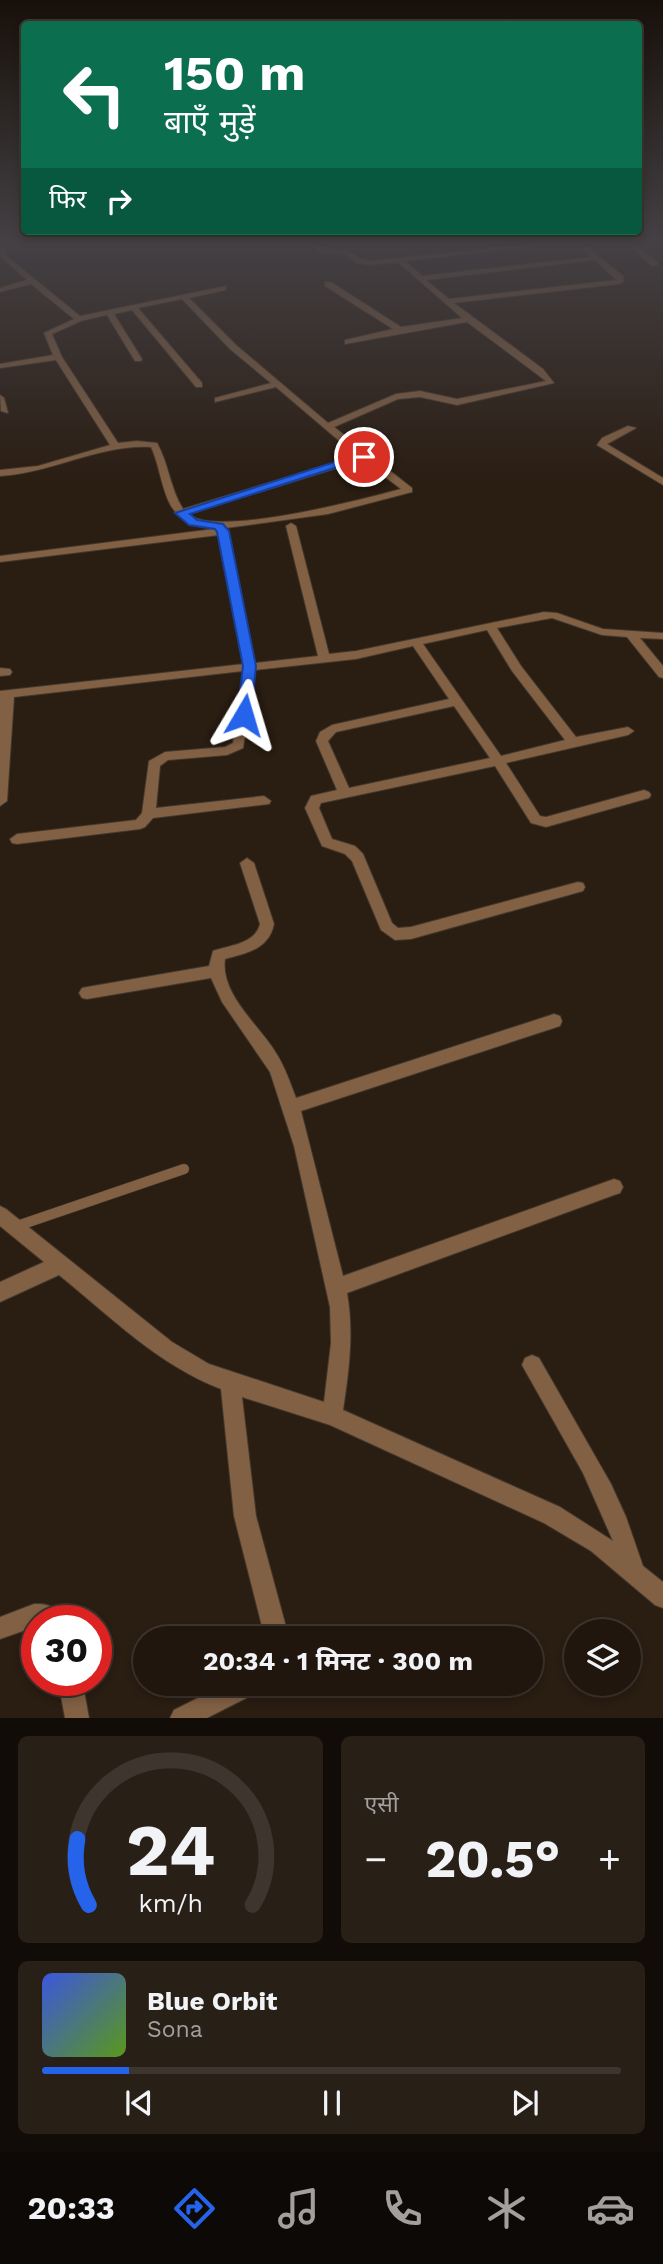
<!DOCTYPE html>
<html lang="hi">
<head>
<meta charset="utf-8">
<style>
	:root { --surface:#20160e; --page:#281f17; --text:#f1f3f6; --muted:#a29f9e; --line:#3d352e; --accent:#2563eb }
	body { margin:0; font-family:"Work Sans","Noto Sans Devanagari",sans-serif; background:var(--page); color:var(--text); height:100vh; display:flex; flex-direction:column; font-size:26px; white-space:nowrap }
	* { box-sizing:border-box; margin:0 }
	p { font-size:23px; color:var(--muted) }
	.icon { flex:none; width:38px; height:38px; fill:none; stroke:currentColor; stroke-width:2; stroke-linecap:round; stroke-linejoin:round }
	.map { position:relative; height:1718px; overflow:hidden }
	.details { display:flex; flex-direction:column; gap:18px; padding:18px; background:#120c08; flex:1 }
	.details>* { flex:none }
	.guide { position:absolute; left:21px; top:21px; width:621px; height:214px; border-radius:7px; box-shadow:0 4px 10px #0003,0 0 0 2px var(--line); background:#0b6e4f; color:#fff; overflow:hidden }
	.buttons { position:absolute; left:564px; top:1619px; display:grid; gap:14px }
	.buttons a { display:grid; place-items:center; width:77px; height:77px; border-radius:50%; background:var(--surface); box-shadow:0 4px 10px #0003,0 0 0 2px var(--line); font-size:35px }
	.speed { position:absolute; left:21px; top:1605px; display:flex; gap:14px; font-size:35px; font-weight:700; text-align:center }
	.speed>* { display:grid; place-content:center; width:91px; height:91px; border-radius:50%; background:var(--surface); box-shadow:0 4px 10px #0003,0 0 0 2px var(--line); line-height:1 }
	.speed .limit { border:10px solid #d22; background:#fff; color:#111 }
	.pin { position:absolute; display:grid; place-items:center; width:60px; height:60px; color:#fff; margin:-30px; border:4px solid #fff; border-radius:50%; box-shadow:0 2px 7px #0007 }
	.me { position:absolute; width:77px; margin:-38px; rotate:7deg; stroke-linejoin:round; filter:drop-shadow(0 0 5px #0008) }
	.turn { display:flex; align-items:center; gap:24px; height:147px; padding:0 28px; font-size:32px }
	.turn .icon { width:91px; height:91px; stroke-width:2.5 }
	.turn b { display:block; font-size:49px; line-height:60px }
	.then { display:flex; align-items:center; height:66px; padding:0 28px; background:#0003; gap:14px; font-size:26px }
	.big { font-size:52px; font-weight:700; line-height:1.1 }
	.details .card { flex:1; display:flex; flex-direction:column; justify-content:center; gap:10px; min-width:0; padding:0 24px; border-radius:10px; background:var(--page) }
	.details .dial { align-items:center; gap:0 }
	.dial svg { height:182px; overflow:visible; fill:none; stroke:var(--line); stroke-width:7; stroke-linecap:round; text-anchor:middle }
	.dial text { fill:var(--text); stroke:none }
	.song { display:flex; align-items:center; gap:21px }
	.cover { width:84px; height:84px; border-radius:10px; background:linear-gradient(135deg,hsl(230 70% 55%),hsl(90 70% 35%)) }
	.played { height:7px; border-radius:4px; background:linear-gradient(90deg,var(--accent) 15%,var(--line) 15%) }
	.keys { display:flex; justify-content:space-around; direction:ltr }
	.heat { display:flex; justify-content:space-between; align-items:center; font-size:38px; direction:ltr }
	.details .tiles { flex:1; display:grid; gap:18px; grid-template-columns:1fr 1fr }
	.card:last-child { grid-column:span 2 }
	.trip { position:absolute; left:133px; top:1626px; width:410px; height:70px; border-radius:35px; background:var(--surface); box-shadow:0 4px 10px #0003,0 0 0 2px var(--line); font-weight:700; line-height:70px; text-align:center }
	.menu { display:flex; height:112px; justify-content:space-around; align-items:center; background:#0d0906; color:var(--muted) }
	.menu .icon { width:49px; height:49px }
	.menu .selected { color:var(--accent) }
	.menu b { font-size:32px; color:var(--text) }
	.map>svg:first-child { display:block }
	.lines { fill:none; stroke-linecap:round; stroke-linejoin:round }
	.lane-casing { stroke:#44382d; stroke-width:11 }
	.street-casing { stroke:#44382d; stroke-width:2 }
	.lane { stroke:#816044; stroke-width:10 }
	.street { fill:#816044; fill-rule:evenodd }
	.route { fill:#2563eb; stroke:#184099; stroke-width:2 }
</style>
</head>
<body>
<div class="map">
<svg width="663" height="1718" viewBox="0 0 663 1718">
	<rect width="100%" height="100%" fill="#2a1d12"/>
	<g class="lines">
		<g class="lane-casing">
			<path id="lane" d="M17,1226L184,1169"/>
		</g>
		<g class="street-casing">
			<g id="street">
				<path d="M0,244H5L6,256L10,259L80,316L226,286V290L189,298L236,345L328,423L396,394L420,391L457,399L546,381L467,322L345,344V340L393,329L325,286V282H331L401,327L462,318L398,262L370,265L357,263L344,254L320,253L311,244H318L324,250H346L362,259L370,261L533,244H556L405,261L422,276L591,257L577,244H584L623,276V282L619,284L454,303L543,369L554,383L457,405L420,397L398,399L334,427L412,488V492L328,514L226,528L255,663L318,656L286,526L291,523L296,526L329,654L356,651L544,612L557,613L603,629L663,633V639L640,638L663,666V678L659,677L627,637L602,635L552,618L497,628L521,666L576,737L628,727L634,731L628,735L506,763L540,816L546,817L644,790L649,792L651,795L649,798L546,827L531,823L495,766L321,803L319,808L332,839L355,846L363,854L392,923L398,928L411,927L578,882L583,883L585,887L583,891L411,939L395,940L381,930L352,861L345,854L322,846L305,808L311,796L337,790L316,741L320,732L332,725L449,699L413,646L356,659L255,670L243,748L227,755L168,760L160,766L156,808L264,796L271,801L269,804L153,818L145,827L140,829L17,844L12,843L10,839L17,834L136,820L142,813L149,761L165,752L225,747L233,743L243,671L14,697L7,801L0,806V691L244,664L219,535L0,562V556L214,529C205,527 195,527 187,522C161,507 163,472 151,447C100,444 52,473 0,476V470L38,466L110,445L56,360L0,368V364L53,355L44,333L74,319L31,284L0,292V288L27,280L1,257ZM595,260L616,280L449,299L426,280ZM182,299L230,349L271,383L215,398V402L276,387L357,456L183,509C170,489 169,464 157,443L137,441L118,443L62,357L52,334L81,321L107,315L135,361H141L142,359L114,314L132,310L196,387H202V383L138,308ZM363,460L401,489C364,499 216,538 188,514ZM487,630L512,671L565,740L501,756L423,644ZM454,706L490,758L349,788L328,741L336,732Z"/>
				<path d="M628,244H635L659,264L652,266Z"/>
				<path d="M0,395L4,398L8,413L1,411Z"/>
				<path d="M628,426L636,428L607,444L663,478V485L597,445L602,438Z"/>
				<path d="M0,668L10,669L12,672L10,675L0,676Z"/>
				<path d="M247,858L254,863L274,924C269,949 247,953 225,959C220,994 259,1025 276,1053C285,1067 290,1082 296,1098L554,1014L560,1016L562,1021L560,1026L301,1111L343,1276L614,1179L620,1181L623,1187L620,1193L614,1195L347,1293C354,1332 349,1371 343,1410L560,1507L613,1541L583,1473L522,1365L525,1358L532,1355L539,1358L611,1484L626,1517L643,1566L663,1582V1608L655,1605L591,1551L544,1523L330,1425L242,1397L256,1516L289,1638H265L234,1516L221,1389C158,1365 110,1316 59,1275L0,1302V1282L44,1262L0,1226V1206L6,1209L172,1342L209,1364L324,1402L331,1343L330,1307L294,1146L270,1072L222,1002L211,978L87,999L82,998L79,993L82,988L87,987L209,966L213,951C230,945 255,944 260,924L240,863Z"/>
				<path d="M34,1604C48,1603 60,1608 64,1620H37V1626L0,1639V1617Z"/>
				<path d="M58,1680H82L89,1718H65Z"/>
				<path d="M226,1684H262L258,1692L207,1718H170L174,1710Z"/>
			</g>
		</g>
		<use href="#lane" class="lane"/>
		<use href="#street" class="street"/>
	</g>
	<linearGradient id="sky" x2="0" y2="1"><stop stop-color="#17100a"/><stop offset="0.5" stop-color="#444044"/><stop offset="1" stop-color="#444044" stop-opacity="0"/></linearGradient>
	<rect width="663" height="484" fill="url(#sky)"/>
	<path class="route" d="M360,454L369,457L190,514L197,520L223,524L229,531L256,666L251,715L249,718H239L237,715L243,666L217,532L215,529L189,525L175,513Z"/>
</svg>
<div class="buttons">
<a><svg class="icon" aria-label="layers" viewBox="0 0 24 24"><path d="M12 4l9 5-9 5-9-5zM3 14l9 5 9-5"/></svg></a>
</div>
<div class="speed"><div class="limit">30</div></div>
<div class="pin" style="left:364px;top:457px;background:#d93025"><svg class="icon" aria-label="arrive" viewBox="0 0 24 24"><path d="M6 21V4h12l-3 4 3 4H6"/></svg></div>
<svg class="me" style="left:244px;top:715px" viewBox="-20 -20 40 40"><path d="M0-17L14 15 0 8-14 15z" fill="#2563eb" stroke="#fff" stroke-width="4"/></svg>
<div class="trip">20:34 · 1 मिनट · 300 m</div>
<div class="guide">
<div class="turn"><svg class="icon" aria-label="left" viewBox="0 0 24 24"><path d="M17 20v-9H6M10 6l-5 5 5 5"/></svg><div><b>150 m</b>बाएँ मुड़ें</div></div>
<div class="then">फिर<svg class="icon" aria-label="right" viewBox="0 0 24 24"><path d="M7 20v-9h11M14 6l5 5-5 5"/></svg></div>
</div>
</div>
<section class="details">
<div class="tiles">
<div class="card dial"><svg viewBox="0 0 100 80">
<path d="M14 69A42 42 0 1 1 86 69"/>
<path d="M14 69A42 42 0 0 1 9 40" stroke="#2563eb"/>
<text x="50" y="56" font-size="32" font-weight="700">24</text>
<text x="50" y="72" font-size="11">km/h</text>
</svg></div>
<div class="card"><p>एसी</p>
<div class="heat"><a>−</a><b class="big">20.5°</b><a>+</a></div>
</div>
<div class="card">
<div class="song"><i class="cover"></i><div><b>Blue Orbit</b><p>Sona</p></div></div>
<div class="played"></div>
<div class="keys"><svg class="icon" aria-label="previous" viewBox="0 0 24 24"><path d="M18 5L8 12l10 7zM5 5v14"/></svg><svg class="icon" aria-label="pause" viewBox="0 0 24 24"><path d="M8 5v14M16 5v14"/></svg><svg class="icon" aria-label="next" viewBox="0 0 24 24"><path d="M6 5l10 7-10 7zM19 5v14"/></svg></div>
</div>
</div>
</section>
<nav class="menu">
<b>20:33</b>
<svg class="icon selected" aria-label="directions" viewBox="0 0 24 24"><path d="M12 3l9 9-9 9-9-9zM9 14v-3h6M13 9l2 2-2 2"/></svg>
<svg class="icon" aria-label="music" viewBox="0 0 24 24"><path d="M9 18V5l10-2v13"/><circle cx="6" cy="18" r="3"/><circle cx="16" cy="16" r="3"/></svg>
<svg class="icon" aria-label="phone" viewBox="0 0 24 24"><path d="M5 4h4l2 5-3 2q2 4 5 5l2-3 5 2v4C11 20 4 13 5 4z"/></svg>
<svg class="icon" aria-label="climate" viewBox="0 0 24 24"><path d="M12 3v18M4 7l16 10M4 17L20 7"/></svg>
<svg class="icon" aria-label="car" viewBox="0 0 24 24"><path d="M5 17H2v-5l4-1 3-4h7l3 4 3 1v5h-3M9 17h6M6 11h13"/><circle cx="7" cy="17" r="2"/><circle cx="17" cy="17" r="2"/></svg>
</nav>
</body>
</html>
